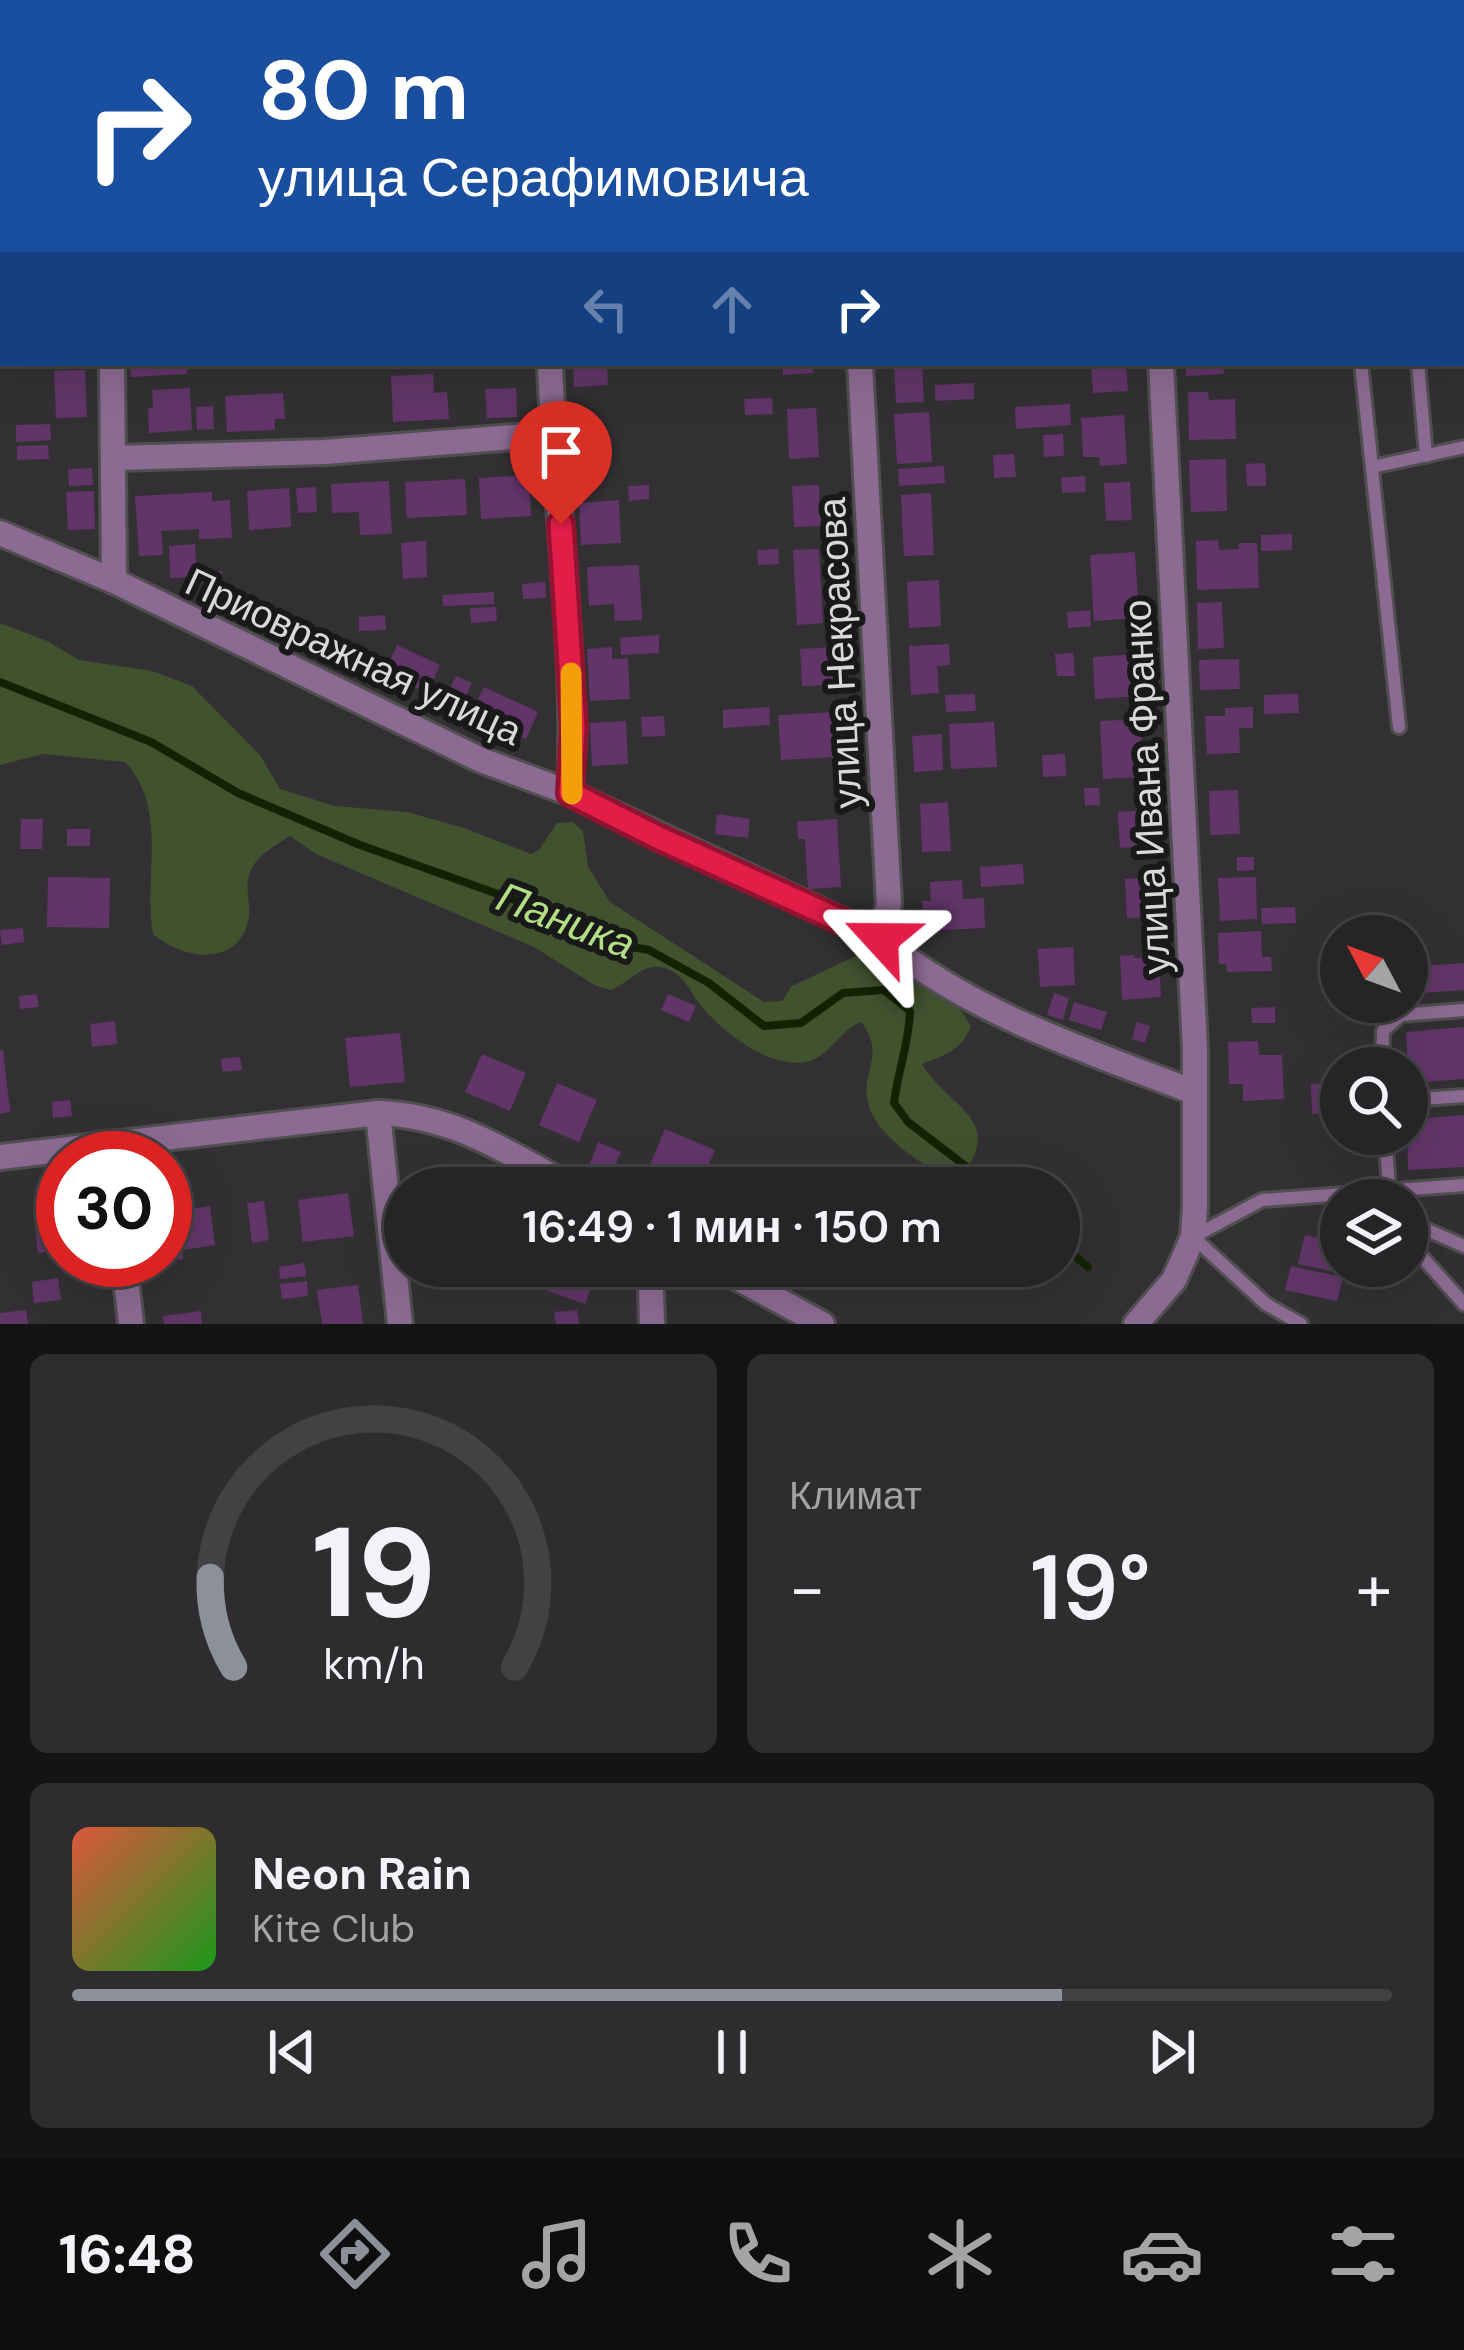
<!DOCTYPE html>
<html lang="ru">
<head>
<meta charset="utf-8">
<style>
	:root { --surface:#262426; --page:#2e2c2e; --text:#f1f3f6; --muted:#a4a4a7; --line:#424143; --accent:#8c9099 }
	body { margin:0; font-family:"DM Sans",sans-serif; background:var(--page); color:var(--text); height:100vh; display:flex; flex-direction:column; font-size:45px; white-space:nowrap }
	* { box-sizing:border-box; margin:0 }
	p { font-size:39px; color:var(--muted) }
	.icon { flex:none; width:66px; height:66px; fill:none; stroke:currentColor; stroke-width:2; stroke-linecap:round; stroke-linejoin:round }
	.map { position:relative; height:1324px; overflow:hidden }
	.sheet { display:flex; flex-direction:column; gap:30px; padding:30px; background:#151415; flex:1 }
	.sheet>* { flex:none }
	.guide { position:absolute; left:0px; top:0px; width:1464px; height:366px; box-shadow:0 12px 48px #0002,0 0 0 3px var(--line); background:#1a4fa0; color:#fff; overflow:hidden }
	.needle { width:78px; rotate:311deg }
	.fabs { position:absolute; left:1320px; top:915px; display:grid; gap:24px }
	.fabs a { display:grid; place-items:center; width:108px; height:108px; border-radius:50%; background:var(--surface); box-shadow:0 12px 48px #0002,0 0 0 3px var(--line); font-size:60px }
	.speed { position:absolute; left:36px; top:1131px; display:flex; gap:24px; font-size:60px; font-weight:700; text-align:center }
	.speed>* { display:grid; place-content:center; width:156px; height:156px; border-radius:50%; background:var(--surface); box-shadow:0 12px 48px #0002,0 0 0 3px var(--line); line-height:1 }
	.speed .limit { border:18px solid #d22; background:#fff; color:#111 }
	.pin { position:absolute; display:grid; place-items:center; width:102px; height:102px; color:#fff; margin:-123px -51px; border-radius:50% 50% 50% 0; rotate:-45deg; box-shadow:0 0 12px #0007 }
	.pin .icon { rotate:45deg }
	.me { position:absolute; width:132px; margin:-66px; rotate:294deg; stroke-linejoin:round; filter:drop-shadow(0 0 9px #0008) }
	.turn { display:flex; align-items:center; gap:42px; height:252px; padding:0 60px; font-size:54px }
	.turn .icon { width:156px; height:156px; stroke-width:2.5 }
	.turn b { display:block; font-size:84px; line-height:102px }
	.lanes { display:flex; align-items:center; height:114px; padding:0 60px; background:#0003; justify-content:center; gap:60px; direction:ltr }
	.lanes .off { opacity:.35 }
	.big { font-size:90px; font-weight:600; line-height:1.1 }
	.sheet .widget { flex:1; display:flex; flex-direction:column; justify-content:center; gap:18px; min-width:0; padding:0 42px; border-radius:18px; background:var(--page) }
	.sheet .dial { align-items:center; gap:0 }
	.dial svg { height:312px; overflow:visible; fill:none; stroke:var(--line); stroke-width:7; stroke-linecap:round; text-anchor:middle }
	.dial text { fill:var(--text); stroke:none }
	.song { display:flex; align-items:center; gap:36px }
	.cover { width:144px; height:144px; border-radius:18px; background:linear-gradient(135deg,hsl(10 70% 55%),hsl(120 70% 35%)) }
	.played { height:12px; border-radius:6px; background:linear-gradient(90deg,var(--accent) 75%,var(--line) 75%) }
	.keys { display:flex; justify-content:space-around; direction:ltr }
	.heat { display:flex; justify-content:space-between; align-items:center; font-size:66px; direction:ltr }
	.sheet .tiles { flex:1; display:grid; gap:30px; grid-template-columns:1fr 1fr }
	.widget:last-child { grid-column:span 2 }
	.trip { position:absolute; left:384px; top:1167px; width:696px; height:120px; border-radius:60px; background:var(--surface); box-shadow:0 12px 48px #0002,0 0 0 3px var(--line); font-weight:600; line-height:120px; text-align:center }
	.tabs { display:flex; height:192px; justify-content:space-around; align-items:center; background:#0f0e0f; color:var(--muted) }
	.tabs .icon { width:84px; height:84px }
	.tabs .active { color:var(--accent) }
	.tabs b { font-size:54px; color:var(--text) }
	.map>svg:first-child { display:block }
	.green { fill:#41522f }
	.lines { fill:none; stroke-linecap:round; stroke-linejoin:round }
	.stream { stroke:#142202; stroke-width:8 }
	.building { fill:#613568 }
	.service-casing { stroke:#514e51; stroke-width:18 }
	.minor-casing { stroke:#514e51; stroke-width:30 }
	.service { stroke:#8c6b92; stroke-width:12 }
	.minor { stroke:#8c6b92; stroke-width:24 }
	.route-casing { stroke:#92132f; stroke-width:30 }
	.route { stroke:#e11d48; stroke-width:21 }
	.slow { stroke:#f59e0b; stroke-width:21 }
	.labels { text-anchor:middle; stroke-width:12; stroke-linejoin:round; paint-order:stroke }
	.street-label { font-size:39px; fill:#dad8db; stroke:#1a191a }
	.water-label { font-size:42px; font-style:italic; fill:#b3e085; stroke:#1a191a }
</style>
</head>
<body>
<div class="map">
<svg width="1464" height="1324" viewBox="0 0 1464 1324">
	<rect width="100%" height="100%" fill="#333033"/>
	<path class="green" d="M0,623L47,641L79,660L152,671L192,686L260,755L280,789L335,806L407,812L464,828L531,854L539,850L557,823L572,822L583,831L588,867L610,902L764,1002L782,1001L792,986L856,956L885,963L927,982L963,1013L971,1026C962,1050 945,1055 922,1064C949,1109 1007,1118 960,1179C930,1174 875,1135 868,1103C860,1072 887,1054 861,1022C840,1030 831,1054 810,1061C773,1072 720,1031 699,1003C687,987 682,970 659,967C642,964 627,984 611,990L596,986L534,947L316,854L290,836C276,845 262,852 253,866C241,887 253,902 248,922C236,969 180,958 153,934C143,876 169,809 125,762L43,754L0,765Z"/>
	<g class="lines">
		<g class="stream">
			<path d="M0,682L151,742L238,793L360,845L557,915L598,941L649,950L709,983L764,1026L801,1023L843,993L884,990L910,1011C909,1044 898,1070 894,1103L908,1122L994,1188"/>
			<path d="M1059,1243L1088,1267"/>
		</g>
	</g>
	<g class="building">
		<path d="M130,363H187V374L131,377Z"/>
		<path d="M573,363H607L608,385L574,387Z"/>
		<path d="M783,363H813V373L783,375Z"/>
		<path d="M894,363H922L924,402L896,403Z"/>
		<path d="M1091,363H1126L1128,391L1093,393Z"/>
		<path d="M1186,363H1223L1224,374L1186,376Z"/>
		<path d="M85,370L87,417L56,418L54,371Z"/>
		<path d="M433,374L434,393L447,392L449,419L393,422L391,376Z"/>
		<path d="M974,383V399L935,401V385Z"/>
		<path d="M190,388L192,430L149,433L148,408H153L152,390Z"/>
		<path d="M516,388L517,417L487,418L485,389Z"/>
		<path d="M1188,392H1208L1209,400L1235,399L1236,439L1189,440Z"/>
		<path d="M283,393L285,419H275V430L227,432L225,396Z"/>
		<path d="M772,398L773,414L745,415L744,399Z"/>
		<path d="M1070,404L1071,425L1016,429L1015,407Z"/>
		<path d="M213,406L214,429L197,430L196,407Z"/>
		<path d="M816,408L819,457L789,459L787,409Z"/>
		<path d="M929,412L932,462L897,464L894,414Z"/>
		<path d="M1124,415L1127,464L1100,466L1099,457H1083L1081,418Z"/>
		<path d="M599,418L602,468L577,469L574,419Z"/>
		<path d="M50,424L51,440L16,442V425Z"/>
		<path d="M1063,434L1064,456L1044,457L1043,435Z"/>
		<path d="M48,445L49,459L17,460V446Z"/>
		<path d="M1014,454L1016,477L994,478L993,455Z"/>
		<path d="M1226,459L1227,511L1191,512L1189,460Z"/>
		<path d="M1265,463L1266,486H1247L1246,464Z"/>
		<path d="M944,466L945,483L899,486L898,469Z"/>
		<path d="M92,468L93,485L69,486L68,469Z"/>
		<path d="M529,475L531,516L481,519L479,478Z"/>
		<path d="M1085,476L1086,492L1062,493L1061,478Z"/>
		<path d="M465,479L467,515L407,518L405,482Z"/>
		<path d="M389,481L392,534L360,535L359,512L332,513L331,484Z"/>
		<path d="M1130,482L1132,520L1106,521L1104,483Z"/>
		<path d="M649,485V499L629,501L628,486Z"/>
		<path d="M819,485L821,526L794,527L792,486Z"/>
		<path d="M316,487L317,512L298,513L296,488Z"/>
		<path d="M289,488L291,527L249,530L247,491Z"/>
		<path d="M94,491L95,529L68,530L66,492Z"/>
		<path d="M212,492V501L230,500L232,538L199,539V529L161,531L163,555L139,556L135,496Z"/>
		<path d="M931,493L934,555L904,556L901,495Z"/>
		<path d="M619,500L621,543L581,545L579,503Z"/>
		<path d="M1292,534V550L1261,551V535Z"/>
		<path d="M1218,540L1219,550L1239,549V543H1257L1259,588L1197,590L1196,541Z"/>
		<path d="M426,541L427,577L403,579L401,543Z"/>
		<path d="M195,544L197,577L170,578L169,546Z"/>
		<path d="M778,549L779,564L758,565L757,550Z"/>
		<path d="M819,549L823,623L797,625L793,550Z"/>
		<path d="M1135,552L1139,618L1094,621L1090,555Z"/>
		<path d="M639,565L642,620L615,621L614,604L589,606L587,567Z"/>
		<path d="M222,571V590L203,592L202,572Z"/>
		<path d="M939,580L941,626L909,628L907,582Z"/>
		<path d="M545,582L546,598L523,599L522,584Z"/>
		<path d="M494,592V604L443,606L442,595Z"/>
		<path d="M1222,602L1224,648L1198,649L1197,603Z"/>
		<path d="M496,607L497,621L471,623L470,608Z"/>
		<path d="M1090,610L1091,626L1068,628L1067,612Z"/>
		<path d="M385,615L386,630L359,631V617Z"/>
		<path d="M659,635V653L621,655L620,638Z"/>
		<path d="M949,644L950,665L937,666L939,693L911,695L909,646Z"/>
		<path d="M397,645L440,665L427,693L384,673Z"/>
		<path d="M612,647V659L628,658L630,699L590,701L587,649Z"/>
		<path d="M832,647L834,685L802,686L800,649Z"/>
		<path d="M1073,653L1075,676H1057L1055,654Z"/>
		<path d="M1137,654L1139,696L1095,699L1093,657Z"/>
		<path d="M1239,659L1240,689L1200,690L1199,660Z"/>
		<path d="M456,676L472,683L461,706L445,699Z"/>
		<path d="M484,687L538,712L526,739L471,714Z"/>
		<path d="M975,694L976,711L946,712L945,695Z"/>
		<path d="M1298,694L1299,713L1264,714V695Z"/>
		<path d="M769,707L770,725L723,728V710Z"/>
		<path d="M1253,707V728H1239L1240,753L1207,754L1205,716H1225V708Z"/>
		<path d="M834,712L837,757L781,760L778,715Z"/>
		<path d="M664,716L665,736L642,737L641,717Z"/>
		<path d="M1140,719L1143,777L1103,779L1100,721Z"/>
		<path d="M626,721L628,764L592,766L590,723Z"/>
		<path d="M994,722L997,767L951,769L949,724Z"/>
		<path d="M942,734L943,770L914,772L912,736Z"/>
		<path d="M1065,754L1066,776L1043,777L1042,755Z"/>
		<path d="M1084,788H1099L1100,805L1085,806Z"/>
		<path d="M1238,790L1240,834L1210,835L1209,791Z"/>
		<path d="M948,802L951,851L922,852L920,804Z"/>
		<path d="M1146,810L1148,846L1120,848L1118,812Z"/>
		<path d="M717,814L750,819L748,838L715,834Z"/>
		<path d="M21,819H43L42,849H20Z"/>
		<path d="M837,819L841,887L808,889L805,839H798L797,822Z"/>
		<rect x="67" y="829" width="23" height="17"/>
		<path d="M1237,857H1254V870L1237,871Z"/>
		<path d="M1023,864L1024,884L981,887L980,867Z"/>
		<path d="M48,877L110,878L109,928L47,927Z"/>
		<path d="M1152,877L1154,917L1127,918L1125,879Z"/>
		<path d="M1256,877L1257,919L1220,921L1218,878Z"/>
		<path d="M962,880L963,899L984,898L985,928L924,931L922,901H931L930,882Z"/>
		<path d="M1295,907L1296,923L1262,924L1261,908Z"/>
		<path d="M23,928L24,942L2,945L0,930Z"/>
		<path d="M1261,931L1262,957H1271L1272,971L1227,972L1226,964H1219L1218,933Z"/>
		<path d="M1073,947L1075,985L1040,987L1038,949Z"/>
		<path d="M1134,955V958L1159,957L1161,997L1122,1000L1120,956Z"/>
		<path d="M1464,963V990L1407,994V967Z"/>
		<path d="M1054,993L1069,998L1063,1020L1047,1015Z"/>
		<path d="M37,994L39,1007L20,1009L19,996Z"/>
		<path d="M668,994L696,1006L689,1022L661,1010Z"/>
		<path d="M1074,1002L1107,1012L1101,1030L1069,1020Z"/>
		<path d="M1275,1007V1023H1252L1251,1008Z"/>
		<path d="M115,1021L117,1044L92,1047L90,1024Z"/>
		<path d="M1137,1022L1150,1026L1145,1043L1132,1039Z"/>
		<path d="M1464,1027V1079L1409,1083L1406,1032Z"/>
		<path d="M400,1033L405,1082L350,1087L345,1038Z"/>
		<path d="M1258,1041L1259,1055H1282L1284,1099L1243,1101V1084H1229L1228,1042Z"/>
		<path d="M0,1050H3L10,1112L0,1114Z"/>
		<path d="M482,1054L526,1073L510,1111L465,1092Z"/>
		<path d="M240,1057L242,1070L223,1072L221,1059Z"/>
		<path d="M557,1083L597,1100L579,1142L539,1125Z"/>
		<path d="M1337,1083L1338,1112L1312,1114L1311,1084Z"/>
		<path d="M70,1100L72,1116L53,1118L52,1102Z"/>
		<path d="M1464,1115V1167L1408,1170L1407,1120Z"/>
		<path d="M665,1129L715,1150L699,1188H671L645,1177Z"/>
		<path d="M598,1142L621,1152L611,1175L589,1166Z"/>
		<path d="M744,1174L775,1188H738Z"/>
		<path d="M348,1193L354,1236L303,1242L298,1200Z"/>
		<path d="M264,1201L269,1240L252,1243L247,1203Z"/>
		<path d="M210,1206L215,1245L182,1250L183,1259L165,1261V1212Z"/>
		<path d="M63,1223V1250L38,1253L35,1226Z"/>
		<path d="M1305,1235L1341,1243L1335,1272L1298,1264Z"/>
		<path d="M304,1263L306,1276L280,1279L279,1267Z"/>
		<path d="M513,1266H599L585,1304L509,1277Z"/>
		<path d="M846,1266H901L892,1286Z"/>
		<path d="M935,1266H969L963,1279Z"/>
		<path d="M1291,1266L1343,1277L1337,1301L1285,1290Z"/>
		<path d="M58,1278L61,1300L34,1303L32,1282Z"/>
		<path d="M307,1281L308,1296L282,1299L280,1284Z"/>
		<path d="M358,1285L363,1324H322L317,1290Z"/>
		<path d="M26,1310L28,1324H0V1313Z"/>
		<path d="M577,1310L579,1324H556L554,1312Z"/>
		<path d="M201,1311L202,1324H164L163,1316Z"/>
	</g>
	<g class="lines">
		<g class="service-casing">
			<g id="service">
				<path d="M1461,247H1464"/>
				<path d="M1361,363L1399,727"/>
				<path d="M1418,363L1426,456"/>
				<path d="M1372,467L1464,447"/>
				<path d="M1382,1068L1383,1031L1401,1015L1464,1010"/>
				<path d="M1407,1100L1464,1096"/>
				<path d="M1385,1134L1390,1200"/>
				<path d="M1407,1221L1464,1246"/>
				<path d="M1407,1240L1464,1304"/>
				<path d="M1301,1324L1266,1304L1193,1237L1262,1200L1464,1185"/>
			</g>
		</g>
		<g class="minor-casing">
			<g id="minor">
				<path d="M86,0L87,3"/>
				<path d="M535,0V3"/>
				<path d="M838,0L839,3"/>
				<path d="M1140,0V3"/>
				<path d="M112,363L114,581"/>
				<path d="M550,363C555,507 577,649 570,793"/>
				<path d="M860,363L889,904L881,939"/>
				<path d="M115,458L325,452L552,434"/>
				<path d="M0,533L114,581L481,760L570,793L881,939C973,1014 1085,1050 1194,1092"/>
				<path d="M378,1113L400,1324"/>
				<path d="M0,1157L378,1113C454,1115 508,1153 573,1188"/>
				<path d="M124,1260L131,1324"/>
				<path d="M716,1266L822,1324"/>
				<path d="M652,1324L651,1287L657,1266"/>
				<path d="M1136,1324L1174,1280L1193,1237L1195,1207V1049L1161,363"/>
			</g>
		</g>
		<use href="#service" class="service"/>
		<use href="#minor" class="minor"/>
	</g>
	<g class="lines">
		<g class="route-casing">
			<path id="route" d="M561,524L574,727L570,793L657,837L881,939"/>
		</g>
		<use href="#route" class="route"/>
		<path class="slow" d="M571,673L572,794"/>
	</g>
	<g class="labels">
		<g class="street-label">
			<text transform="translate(839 653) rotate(-93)" y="14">улица Некрасова</text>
			<text transform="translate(354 656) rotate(25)" y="14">Приовражная улица</text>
			<text transform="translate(1146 787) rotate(-93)" y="14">улица Ивана Франко</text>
		</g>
		<g class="water-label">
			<text transform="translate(566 920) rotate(21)" y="15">Паника</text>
		</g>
	</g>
</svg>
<div class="fabs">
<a><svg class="needle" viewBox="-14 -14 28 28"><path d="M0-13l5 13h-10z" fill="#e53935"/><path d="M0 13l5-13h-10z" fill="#a4a4a7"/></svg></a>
<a><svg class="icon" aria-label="search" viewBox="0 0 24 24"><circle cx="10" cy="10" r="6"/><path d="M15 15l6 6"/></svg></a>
<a><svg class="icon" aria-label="layers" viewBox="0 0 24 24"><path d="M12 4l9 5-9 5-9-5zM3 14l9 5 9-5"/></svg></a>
</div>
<div class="speed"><div class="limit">30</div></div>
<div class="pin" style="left:561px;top:524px;background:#d93025"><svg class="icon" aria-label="arrive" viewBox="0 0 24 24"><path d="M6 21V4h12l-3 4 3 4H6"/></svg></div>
<svg class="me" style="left:881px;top:939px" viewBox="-20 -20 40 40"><path d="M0-17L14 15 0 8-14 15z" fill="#e11d48" stroke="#fff" stroke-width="4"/></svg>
<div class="trip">16:49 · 1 мин · 150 m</div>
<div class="guide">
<div class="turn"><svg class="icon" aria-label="right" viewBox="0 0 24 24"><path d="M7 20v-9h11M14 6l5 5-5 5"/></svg><div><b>80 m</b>улица Серафимовича</div></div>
<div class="lanes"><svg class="icon off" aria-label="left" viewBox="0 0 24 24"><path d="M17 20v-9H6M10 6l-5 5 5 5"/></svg><svg class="icon off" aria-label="ahead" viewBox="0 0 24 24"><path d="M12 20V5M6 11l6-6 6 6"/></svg><svg class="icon" aria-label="right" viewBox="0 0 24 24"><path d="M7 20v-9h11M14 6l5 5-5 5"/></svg></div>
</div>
</div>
<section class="sheet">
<div class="tiles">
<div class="widget dial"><svg viewBox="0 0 100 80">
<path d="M14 69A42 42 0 1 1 86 69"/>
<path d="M14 69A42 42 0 0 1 8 46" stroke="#8c9099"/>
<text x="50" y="56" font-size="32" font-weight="700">19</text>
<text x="50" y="72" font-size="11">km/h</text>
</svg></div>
<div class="widget"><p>Климат</p>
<div class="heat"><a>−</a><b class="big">19°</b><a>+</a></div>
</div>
<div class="widget">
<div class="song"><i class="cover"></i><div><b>Neon Rain</b><p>Kite Club</p></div></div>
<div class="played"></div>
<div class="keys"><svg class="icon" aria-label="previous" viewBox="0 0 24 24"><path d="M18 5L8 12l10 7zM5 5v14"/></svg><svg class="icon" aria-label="pause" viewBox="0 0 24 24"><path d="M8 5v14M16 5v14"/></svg><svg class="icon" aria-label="next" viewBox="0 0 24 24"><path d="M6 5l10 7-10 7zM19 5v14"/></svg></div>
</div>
</div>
</section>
<nav class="tabs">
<b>16:48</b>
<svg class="icon active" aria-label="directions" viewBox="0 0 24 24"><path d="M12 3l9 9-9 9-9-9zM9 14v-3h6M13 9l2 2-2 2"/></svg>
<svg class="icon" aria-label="music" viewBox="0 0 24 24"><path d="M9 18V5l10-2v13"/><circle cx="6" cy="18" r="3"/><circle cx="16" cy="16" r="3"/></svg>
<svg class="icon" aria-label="phone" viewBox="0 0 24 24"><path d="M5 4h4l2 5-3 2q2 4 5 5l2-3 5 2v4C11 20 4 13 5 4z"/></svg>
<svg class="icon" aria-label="climate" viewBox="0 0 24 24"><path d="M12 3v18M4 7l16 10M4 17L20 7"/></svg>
<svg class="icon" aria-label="car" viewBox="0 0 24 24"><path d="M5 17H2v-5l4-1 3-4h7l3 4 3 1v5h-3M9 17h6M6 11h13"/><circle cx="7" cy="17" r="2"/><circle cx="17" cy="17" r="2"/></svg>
<svg class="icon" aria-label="filters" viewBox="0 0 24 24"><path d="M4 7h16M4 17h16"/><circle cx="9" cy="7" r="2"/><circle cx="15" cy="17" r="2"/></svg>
</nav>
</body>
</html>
